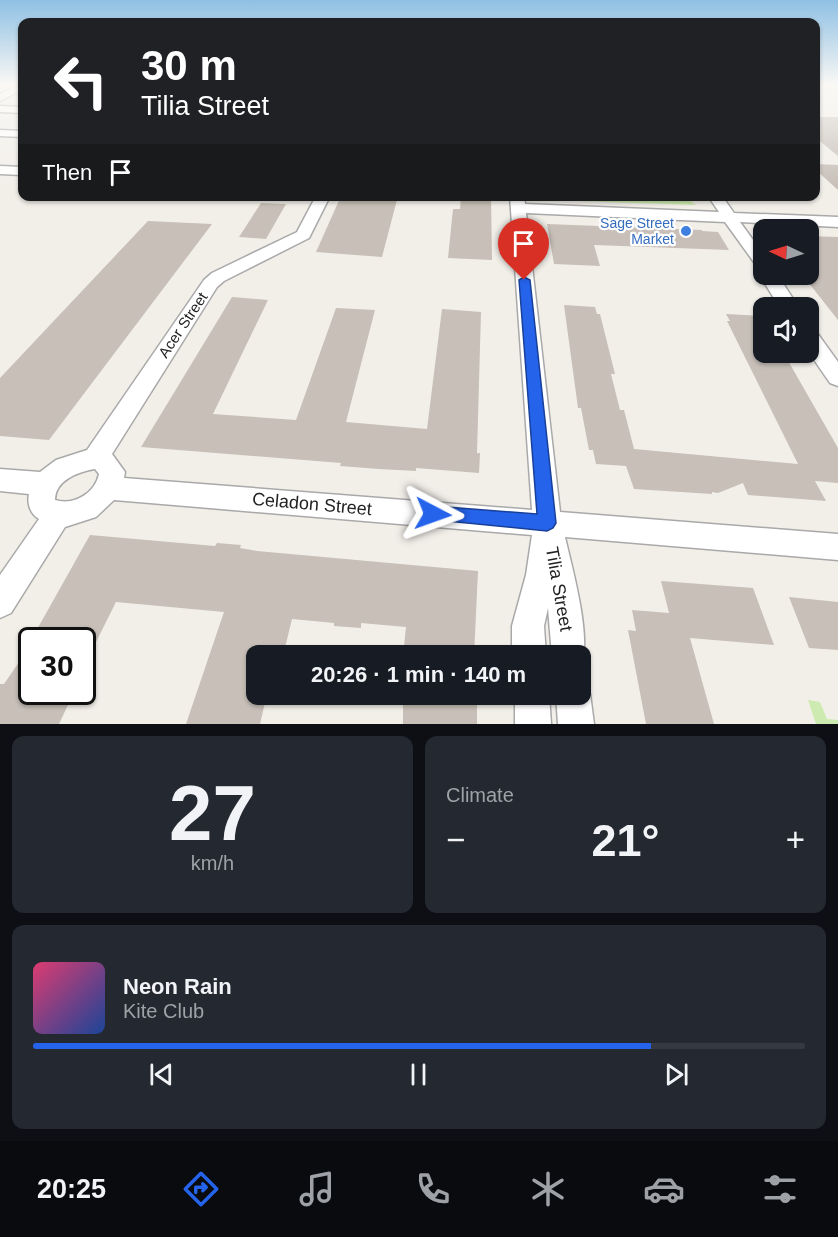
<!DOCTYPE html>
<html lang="en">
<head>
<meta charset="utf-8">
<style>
	:root { --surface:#171b24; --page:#242831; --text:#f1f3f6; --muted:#9ea1a6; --line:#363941; --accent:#2563eb }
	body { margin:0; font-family:Arial,sans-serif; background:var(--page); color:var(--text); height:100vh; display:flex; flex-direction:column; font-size:22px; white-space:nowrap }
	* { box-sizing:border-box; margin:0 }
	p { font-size:20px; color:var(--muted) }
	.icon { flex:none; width:33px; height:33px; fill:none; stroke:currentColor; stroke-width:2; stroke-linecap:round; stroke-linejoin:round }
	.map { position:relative; height:724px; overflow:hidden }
	.panel { display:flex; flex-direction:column; gap:12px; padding:12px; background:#0d0f14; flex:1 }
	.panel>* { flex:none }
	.hud { position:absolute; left:18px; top:18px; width:802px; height:183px; border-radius:12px; box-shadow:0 2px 4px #0004; background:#202124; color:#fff; overflow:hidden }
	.needle { width:39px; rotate:274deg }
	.buttons { position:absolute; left:753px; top:219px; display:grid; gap:12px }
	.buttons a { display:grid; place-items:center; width:66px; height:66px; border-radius:12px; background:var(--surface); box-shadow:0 2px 4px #0004; font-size:30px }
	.speed { position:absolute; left:18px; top:627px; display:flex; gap:12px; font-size:30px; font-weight:700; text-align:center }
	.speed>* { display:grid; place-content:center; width:78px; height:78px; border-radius:50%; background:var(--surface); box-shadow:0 2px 4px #0004; line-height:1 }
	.speed .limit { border:3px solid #111; border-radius:9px; background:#fff; color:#111 }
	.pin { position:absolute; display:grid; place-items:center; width:51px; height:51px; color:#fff; margin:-62px -26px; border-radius:50% 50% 50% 0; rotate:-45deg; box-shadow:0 0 6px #0007 }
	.pin .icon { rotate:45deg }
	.me { position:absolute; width:66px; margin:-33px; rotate:94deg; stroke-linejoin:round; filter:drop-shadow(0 0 4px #0008) }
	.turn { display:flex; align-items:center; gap:21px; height:126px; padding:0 24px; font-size:27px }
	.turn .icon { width:78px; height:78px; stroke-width:2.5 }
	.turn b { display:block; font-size:42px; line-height:51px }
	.then { display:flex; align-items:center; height:57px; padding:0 24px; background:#0003; gap:12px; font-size:22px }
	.big { font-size:45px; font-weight:600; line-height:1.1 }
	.panel .tile { flex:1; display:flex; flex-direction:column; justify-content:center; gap:9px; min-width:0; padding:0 21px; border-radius:12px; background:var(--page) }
	.panel .dial { align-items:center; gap:0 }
	.dial b { font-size:78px; line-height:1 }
	.song { display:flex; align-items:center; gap:18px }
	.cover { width:72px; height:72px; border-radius:9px; background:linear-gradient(135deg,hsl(340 70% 55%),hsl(220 70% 35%)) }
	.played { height:6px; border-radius:3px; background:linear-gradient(90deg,var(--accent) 80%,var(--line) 80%) }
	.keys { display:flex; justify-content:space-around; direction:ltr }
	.heat { display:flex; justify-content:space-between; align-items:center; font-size:33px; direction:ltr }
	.panel .tiles { flex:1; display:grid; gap:12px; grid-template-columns:1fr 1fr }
	.tile:last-child { grid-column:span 2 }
	.trip { position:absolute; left:246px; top:645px; width:345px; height:60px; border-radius:12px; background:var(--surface); box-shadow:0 2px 4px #0004; font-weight:600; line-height:60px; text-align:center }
	.dock { display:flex; height:96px; justify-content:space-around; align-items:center; background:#090b0e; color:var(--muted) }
	.dock .icon { width:42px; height:42px }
	.dock .current { color:var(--accent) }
	.dock b { font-size:27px; color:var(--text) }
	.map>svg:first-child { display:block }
	.grass { fill:#cdebb0 }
	.building { fill:#c7bfb8 }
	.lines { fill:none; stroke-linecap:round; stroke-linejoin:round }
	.minor-casing { stroke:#a9a9a9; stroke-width:3 }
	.minor { fill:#fff; fill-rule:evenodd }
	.route { fill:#2563eb; stroke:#184099; stroke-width:1.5 }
	.shop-dot { fill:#3f7fe0; stroke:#fff; stroke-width:2 }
	.labels { text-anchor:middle; stroke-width:4.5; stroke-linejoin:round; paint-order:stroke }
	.far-shop-label { font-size:14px; fill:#366cbe; stroke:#fff; text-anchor:end }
	.street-label { font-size:15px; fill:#222; stroke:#fff }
	.near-street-label { font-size:18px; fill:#222; stroke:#fff }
</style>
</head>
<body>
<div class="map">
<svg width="838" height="724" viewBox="0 0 838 724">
	<rect width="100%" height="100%" fill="#f2efe9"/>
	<g class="grass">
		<path d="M546,197H685L696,205L546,200Z"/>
		<path d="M808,700L820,702L827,719L838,720V724H816Z"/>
	</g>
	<g class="building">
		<path d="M816,117H838V156L816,138Z"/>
		<path d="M816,164L838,165V190L816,170Z"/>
		<path d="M341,196H398L382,257L316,252Z"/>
		<path d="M461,196H491L492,260L448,258L453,209H460Z"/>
		<path d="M261,203L286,204L266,239L239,237Z"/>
		<path d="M148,221L212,224L49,440L0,436V378Z"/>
		<path d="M547,224L702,230V231L718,232L729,250L594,245L600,266L554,264Z"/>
		<path d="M808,236L838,237V320L808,282Z"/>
		<path d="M232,297L268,300L213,414L296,420L336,308L375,310L346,422L427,429L442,309L481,312L477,453H480L479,473L416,468V471L379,469L340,466L341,463L141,447Z"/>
		<path d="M564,305L595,307L597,314H600L615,374H611L620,410H624L634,449L798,464L727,321H730L726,314L764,316V352H783L838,448V483L815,481L826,501L748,495L743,483L718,493L712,492V494L634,489L626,466L596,464L593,450H589L581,408H578Z"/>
		<path d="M90,535L215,546L217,543L241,545L240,548L257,551L478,571L474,656H403L406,627L361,623V628L334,626V623L292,619L283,656H256V694H267L260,724H186L224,612L116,602L82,670V640H32V692H74L59,724H0V684H4L17,665Z"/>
		<path d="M661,581L753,588L774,645L690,638L714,724H646L628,630L636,631L632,610L669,613Z"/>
		<path d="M789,597L838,602V650L809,648Z"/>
		<rect x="403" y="694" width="74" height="30"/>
	</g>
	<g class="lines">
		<g class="minor-casing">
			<g id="minor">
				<path d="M18,85H22V90L0,101V94Z"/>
				<path d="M0,106L22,107V113L0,112Z"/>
				<path d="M0,130L22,131V137L0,136Z"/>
				<path d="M0,166L22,167V175L0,174Z"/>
				<path d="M316,196H330L309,238L224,281L217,287L112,454L125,472L124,478L532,510L510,196H524L525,204L719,212L708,196H722L734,213L838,217V227L740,222L764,255V274H777L799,308H780L759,274L761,272L725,222L526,213L560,512L838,534V560L565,537C572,568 593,641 580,668V656H552L548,608L544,626L546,656H512V626L526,575L532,535L114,500L96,517L65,527L11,613L0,618V575L39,519C30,514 27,503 29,494L0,491V469L40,472L56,460L87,450L204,280L212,273L297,232ZM95,469L99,474C95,493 74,506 55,500C55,480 78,472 95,469Z"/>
				<path d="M808,329L815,330L838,362V386L830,383L808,351Z"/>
				<path d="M580,680L585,682L590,694L594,724H558L556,694H580Z"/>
				<path d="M515,694H549L551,724H515Z"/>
			</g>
		</g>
		<use href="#minor" class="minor"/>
	</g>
	<linearGradient id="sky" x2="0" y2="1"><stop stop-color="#8fc0e4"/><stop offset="0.45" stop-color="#f9f8f5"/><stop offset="1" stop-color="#f9f8f5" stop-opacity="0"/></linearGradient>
	<rect width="838" height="187" fill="url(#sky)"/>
	<path class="route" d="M524,277L530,280L556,523L553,528L547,531L427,519L424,514L427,508L433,506L537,514L519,280Z"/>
	<circle class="shop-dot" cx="686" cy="231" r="6"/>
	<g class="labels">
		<g class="far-shop-label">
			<text x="674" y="228">Sage Street<tspan x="674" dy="16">Market</tspan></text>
		</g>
		<g class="street-label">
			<text transform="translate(183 325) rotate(-56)" y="5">Acer Street</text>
		</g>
		<g class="near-street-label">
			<text transform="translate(312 504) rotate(5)" y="6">Celadon Street</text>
			<text transform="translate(559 589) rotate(80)" y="6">Tilia Street</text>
		</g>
	</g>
</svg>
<div class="buttons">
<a><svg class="needle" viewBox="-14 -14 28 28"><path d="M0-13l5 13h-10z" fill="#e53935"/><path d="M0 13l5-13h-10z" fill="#9ea1a6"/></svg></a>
<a><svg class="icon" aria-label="sound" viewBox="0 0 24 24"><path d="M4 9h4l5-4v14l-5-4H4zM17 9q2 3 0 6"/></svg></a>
</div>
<div class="speed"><div class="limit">30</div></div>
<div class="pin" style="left:524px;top:280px;background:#d93025"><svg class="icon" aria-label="arrive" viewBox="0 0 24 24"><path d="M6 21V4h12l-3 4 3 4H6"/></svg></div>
<svg class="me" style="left:433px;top:514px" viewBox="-20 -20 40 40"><path d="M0-17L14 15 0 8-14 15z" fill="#2563eb" stroke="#fff" stroke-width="4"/></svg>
<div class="trip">20:26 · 1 min · 140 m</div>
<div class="hud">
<div class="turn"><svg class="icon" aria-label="left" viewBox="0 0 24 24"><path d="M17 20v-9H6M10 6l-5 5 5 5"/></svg><div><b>30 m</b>Tilia Street</div></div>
<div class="then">Then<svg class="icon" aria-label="arrive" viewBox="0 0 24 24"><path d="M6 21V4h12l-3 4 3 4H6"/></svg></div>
</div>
</div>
<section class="panel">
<div class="tiles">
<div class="tile dial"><b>27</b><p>km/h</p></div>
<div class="tile"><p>Climate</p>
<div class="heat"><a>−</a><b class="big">21°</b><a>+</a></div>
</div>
<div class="tile">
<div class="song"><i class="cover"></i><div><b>Neon Rain</b><p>Kite Club</p></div></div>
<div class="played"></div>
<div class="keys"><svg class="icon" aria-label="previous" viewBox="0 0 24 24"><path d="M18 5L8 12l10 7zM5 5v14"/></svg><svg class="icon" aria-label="pause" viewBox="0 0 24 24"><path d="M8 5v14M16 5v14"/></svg><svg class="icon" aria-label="next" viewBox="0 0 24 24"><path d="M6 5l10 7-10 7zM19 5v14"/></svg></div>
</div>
</div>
</section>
<nav class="dock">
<b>20:25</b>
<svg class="icon current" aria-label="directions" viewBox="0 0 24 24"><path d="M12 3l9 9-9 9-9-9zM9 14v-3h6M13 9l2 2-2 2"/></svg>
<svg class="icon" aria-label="music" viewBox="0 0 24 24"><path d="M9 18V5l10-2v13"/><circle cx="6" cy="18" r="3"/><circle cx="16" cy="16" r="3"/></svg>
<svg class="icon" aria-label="phone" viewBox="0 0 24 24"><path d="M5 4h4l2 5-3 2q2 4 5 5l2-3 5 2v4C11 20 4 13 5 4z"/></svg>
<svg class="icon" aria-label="climate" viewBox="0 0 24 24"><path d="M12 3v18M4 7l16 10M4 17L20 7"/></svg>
<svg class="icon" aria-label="car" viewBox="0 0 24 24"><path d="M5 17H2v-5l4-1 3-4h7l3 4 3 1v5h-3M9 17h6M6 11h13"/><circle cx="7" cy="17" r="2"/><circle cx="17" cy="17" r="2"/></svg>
<svg class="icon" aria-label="filters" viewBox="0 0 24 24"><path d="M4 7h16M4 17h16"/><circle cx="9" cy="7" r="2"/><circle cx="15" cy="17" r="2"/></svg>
</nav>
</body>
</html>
